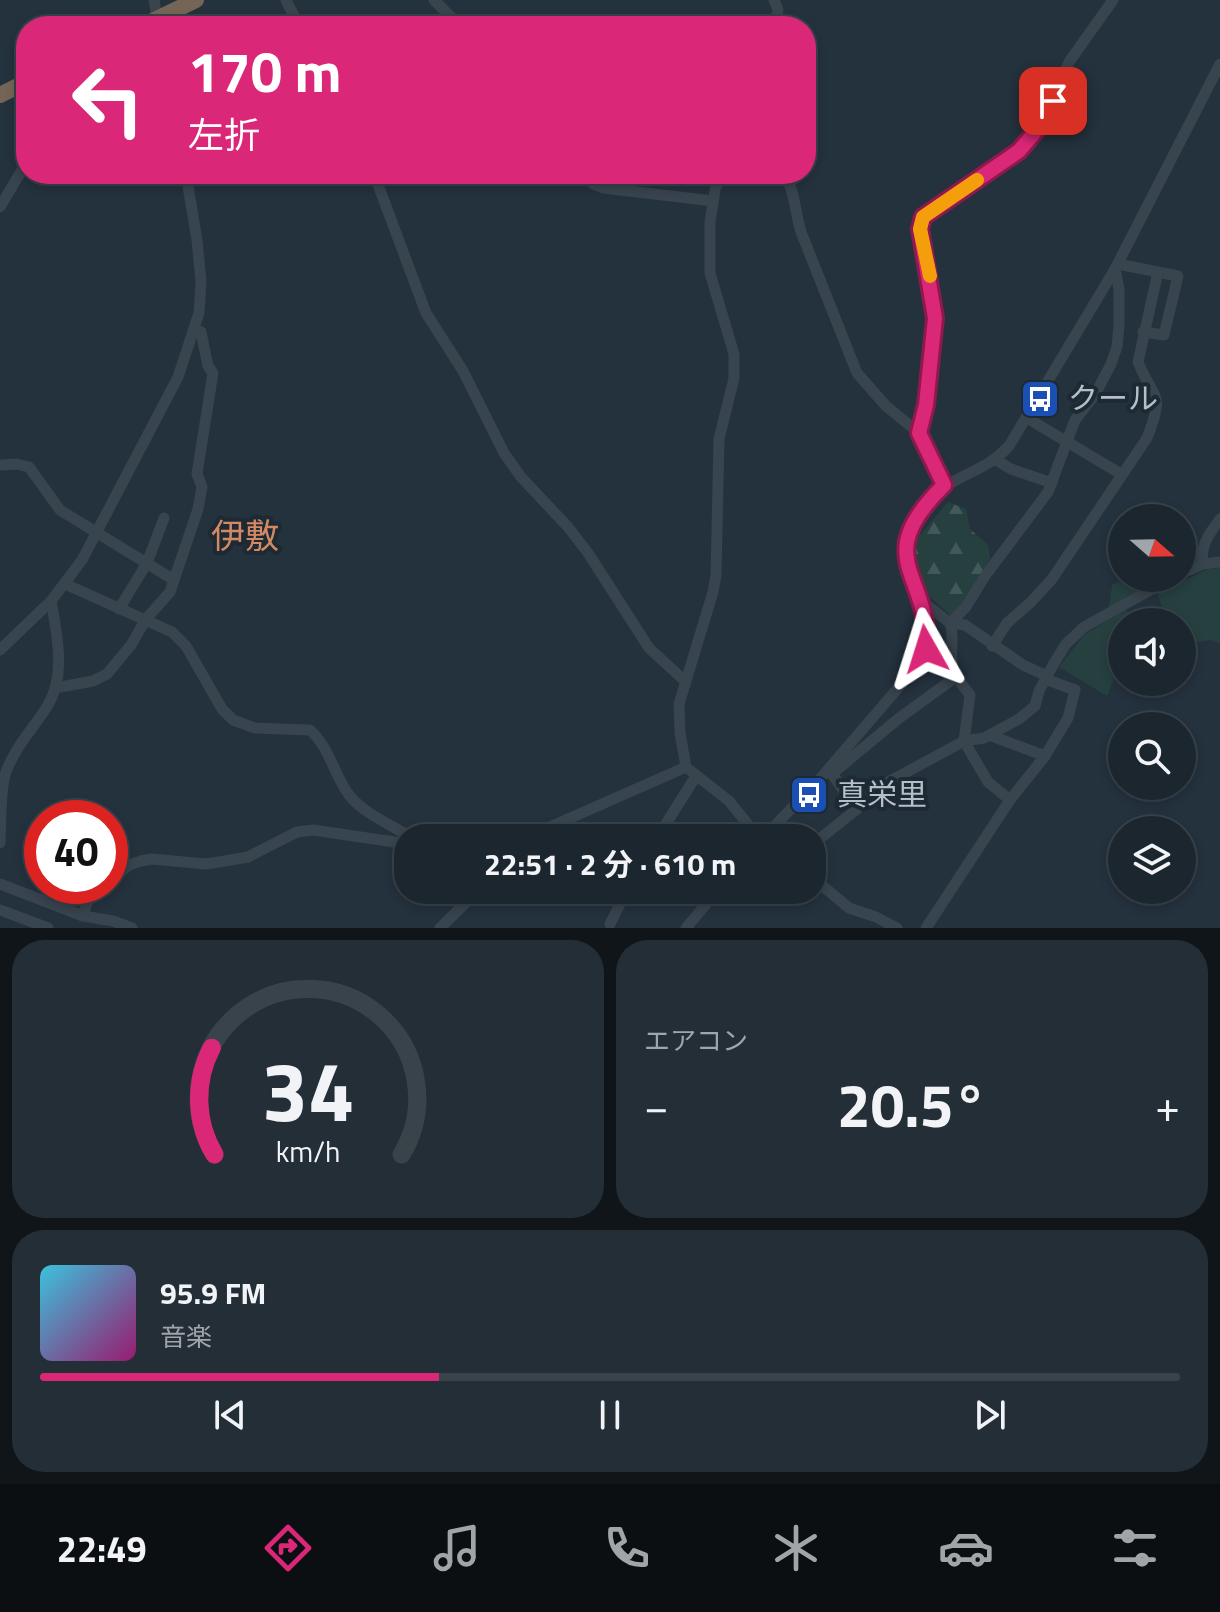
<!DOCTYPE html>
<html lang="ja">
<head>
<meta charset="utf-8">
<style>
	:root { --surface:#1b262e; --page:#242e36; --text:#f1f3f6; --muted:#a0a5aa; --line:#39434a; --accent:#db2777 }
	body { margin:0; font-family:"Titillium Web","Noto Sans JP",sans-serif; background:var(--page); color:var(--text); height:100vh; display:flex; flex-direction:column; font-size:30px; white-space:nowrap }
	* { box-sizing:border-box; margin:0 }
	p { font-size:26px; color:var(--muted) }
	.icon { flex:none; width:44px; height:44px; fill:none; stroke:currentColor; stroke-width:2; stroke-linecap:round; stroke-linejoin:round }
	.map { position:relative; height:928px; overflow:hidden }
	.panel { display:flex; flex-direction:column; gap:12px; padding:12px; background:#0f1519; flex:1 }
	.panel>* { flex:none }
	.guide { position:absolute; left:16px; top:16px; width:800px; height:168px; border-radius:32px; box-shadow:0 4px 12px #0003,0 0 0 2px var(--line); background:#db2777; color:#fff; overflow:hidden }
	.needle { width:52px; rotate:110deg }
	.controls { position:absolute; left:1108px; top:504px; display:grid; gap:16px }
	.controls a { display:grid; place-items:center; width:88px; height:88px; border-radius:50%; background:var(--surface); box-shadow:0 4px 12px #0003,0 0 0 2px var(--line); font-size:40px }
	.speed { position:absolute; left:24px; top:800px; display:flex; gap:16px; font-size:40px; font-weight:700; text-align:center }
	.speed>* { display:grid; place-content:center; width:104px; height:104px; border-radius:50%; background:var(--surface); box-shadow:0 4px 12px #0003,0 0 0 2px var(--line); line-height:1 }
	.speed .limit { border:12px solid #d22; background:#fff; color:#111 }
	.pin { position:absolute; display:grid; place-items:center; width:68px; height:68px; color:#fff; margin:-34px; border-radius:16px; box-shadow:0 4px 12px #0006 }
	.me { position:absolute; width:88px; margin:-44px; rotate:354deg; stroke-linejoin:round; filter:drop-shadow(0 0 6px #0008) }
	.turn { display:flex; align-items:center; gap:28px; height:168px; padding:0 40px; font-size:36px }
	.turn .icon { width:104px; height:104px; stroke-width:2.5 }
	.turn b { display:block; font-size:56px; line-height:68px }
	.big { font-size:60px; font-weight:700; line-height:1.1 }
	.panel .card { flex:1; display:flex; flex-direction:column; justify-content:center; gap:12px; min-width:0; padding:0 28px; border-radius:32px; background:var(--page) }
	.panel .dial { align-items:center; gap:0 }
	.dial svg { height:208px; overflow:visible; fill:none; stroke:var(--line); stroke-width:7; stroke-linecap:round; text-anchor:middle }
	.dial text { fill:var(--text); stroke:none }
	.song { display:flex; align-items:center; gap:24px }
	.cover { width:96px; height:96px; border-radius:12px; background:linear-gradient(135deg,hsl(190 70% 55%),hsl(320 70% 35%)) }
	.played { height:8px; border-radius:4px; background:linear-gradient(90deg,var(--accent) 35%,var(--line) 35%) }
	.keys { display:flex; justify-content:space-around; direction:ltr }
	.heat { display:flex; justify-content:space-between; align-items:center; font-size:44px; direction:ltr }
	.panel .tiles { flex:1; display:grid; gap:12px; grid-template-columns:1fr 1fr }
	.card:last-child { grid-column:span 2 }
	.trip { position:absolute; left:394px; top:824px; width:432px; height:80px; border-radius:32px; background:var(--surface); box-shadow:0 4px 12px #0003,0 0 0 2px var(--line); font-weight:700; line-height:80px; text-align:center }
	.tabs { display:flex; height:128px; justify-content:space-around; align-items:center; background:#0b0f12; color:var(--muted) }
	.tabs .icon { width:56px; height:56px }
	.tabs .current { color:var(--accent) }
	.tabs b { font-size:36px; color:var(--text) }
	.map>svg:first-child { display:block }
	.forest { fill:url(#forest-firs) }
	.green { fill:#263f3f }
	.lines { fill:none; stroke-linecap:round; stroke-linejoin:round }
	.minor { stroke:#38444e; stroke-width:11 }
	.highway { stroke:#746556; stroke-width:16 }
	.route-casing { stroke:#8e194d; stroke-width:20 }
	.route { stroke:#db2777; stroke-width:14 }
	.slow { stroke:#f59e0b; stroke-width:14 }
	.labels { text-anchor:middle; stroke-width:8; stroke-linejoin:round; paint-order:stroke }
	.poi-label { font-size:30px; fill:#b5bfc9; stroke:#1d2933; text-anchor:start }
	.quarter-label { font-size:34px; fill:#d48965; stroke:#1d2933 }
</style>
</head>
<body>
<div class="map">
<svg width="1220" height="928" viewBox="0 0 1220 928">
	<defs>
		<pattern id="forest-firs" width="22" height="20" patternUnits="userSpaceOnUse" patternTransform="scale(2)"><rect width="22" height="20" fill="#263f3f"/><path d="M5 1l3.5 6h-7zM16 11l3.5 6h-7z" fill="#435959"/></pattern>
	</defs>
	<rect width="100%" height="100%" fill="#24323e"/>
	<path class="forest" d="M948,502L966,509L970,529L988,545L990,558L974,592L951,616L918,586L909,548Z"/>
	<g class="green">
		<path d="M1220,568V644L1211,640L1182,645V622H1165L1158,594L1208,569Z"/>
		<path d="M1128,578H1165L1109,609L1112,585Z"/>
		<path d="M1126,609L1133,622H1122V669L1117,672L1107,696L1059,667L1084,635Z"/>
	</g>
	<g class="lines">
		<g class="minor">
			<path d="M154,0L158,23"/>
			<path d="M286,0L299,26"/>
			<path d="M434,0L460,26"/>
			<path d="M774,0L778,10L774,26"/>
			<path d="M374,174L426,313L463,371L504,453L521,477L568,527L588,553L649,648L686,682"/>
			<path d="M581,174L593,184L603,188L713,201"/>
			<path d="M721,174L715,190L710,222V273L734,354V378L719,439L716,575L713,592L679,704L680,733L686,767L729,801L759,838"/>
			<path d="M785,174C795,192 795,212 801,232L857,373L886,406L919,433L944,485"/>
			<path d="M0,207L26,163"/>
			<path d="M1118,264L1178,276L1164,335L1143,332"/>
			<path d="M1027,418L1121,474"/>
			<path d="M919,433L926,405L935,318L920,229L923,217L1030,140L1053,101L1069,62L1113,0"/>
			<path d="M996,460L1011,469L1052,483"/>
			<path d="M0,465L17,464L29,467L60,510L174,580"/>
			<path d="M1203,564C1200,544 1209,535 1220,519"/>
			<path d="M1182,573L1203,564L1220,562"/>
			<path d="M65,584L172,632L186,646L222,709L233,720L255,728L310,730C330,748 334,775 349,795C364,814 392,825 412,838"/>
			<path d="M919,599L950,623L965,625L1023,665L1047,676"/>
			<path d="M119,609L147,563L164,518"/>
			<path d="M950,623L966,607L985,576L1048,492L1075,420L1096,393L1111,364L1117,347L1119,325V289L1115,269"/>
			<path d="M950,623C955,637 949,653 953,668C955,677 964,687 970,695L964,741L988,782L1010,800"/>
			<path d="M992,646L1007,623L1031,602L1052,579L1147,438C1165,391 1155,403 1138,362L1158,272"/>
			<path d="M0,650L51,601L82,560L178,377L199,313L201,282L197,240L186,174"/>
			<path d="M55,688L93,681L107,674L131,645L146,619L170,592L198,509L202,487L197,474L213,373L208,366L201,332L194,331"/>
			<path d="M989,735L1045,756"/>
			<path d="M827,772L832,774L898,719L957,676"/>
			<path d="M832,774L857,809"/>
			<path d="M525,838L686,767"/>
			<path d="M657,838L696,776"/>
			<path d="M763,838L819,780L923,659C943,600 876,567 925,506C952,472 983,475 1009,446L1115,269L1220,64"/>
			<path d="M0,843C1,822 0,795 5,775C13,749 34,728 48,705C66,675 57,633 51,601"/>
			<path d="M812,845L857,809L879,787L964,741L984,738L1019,719L1035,706L1039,691L1053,665L1066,644L1084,627L1172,578"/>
			<path d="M812,877L849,908L876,917L897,928"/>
			<path d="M110,881L129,865L141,861L152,859L206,864L225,861L248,857L297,832L313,830L408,844"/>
			<path d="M0,884L83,916L113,921L132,928"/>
			<path d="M0,910L48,928"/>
			<path d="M83,916L87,902L103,886"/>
			<path d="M610,924L627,890"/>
			<path d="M440,928L479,890"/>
			<path d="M686,928L718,890"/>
			<path d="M926,928L1010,800L1045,756L1068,718L1075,690L1045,679"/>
		</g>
		<g class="highway">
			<path d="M142,26L196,0"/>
			<path d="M0,95L26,82"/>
		</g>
	</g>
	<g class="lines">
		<g class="route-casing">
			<path id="route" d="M926,649C931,572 868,560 944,485L919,433L926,405L935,318L920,229L923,217L1019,151L1041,125L1053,101"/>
		</g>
		<use href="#route" class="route"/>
		<path class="slow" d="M930,276L920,229L923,217L977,180"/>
	</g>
	<defs>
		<g id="bus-square" transform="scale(2)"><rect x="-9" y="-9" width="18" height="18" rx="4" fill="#1a4fb4" stroke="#1d2933"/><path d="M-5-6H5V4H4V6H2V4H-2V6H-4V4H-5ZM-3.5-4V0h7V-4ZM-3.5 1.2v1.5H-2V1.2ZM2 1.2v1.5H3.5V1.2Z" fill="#fff"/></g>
	</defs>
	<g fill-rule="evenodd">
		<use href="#bus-square" x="1040" y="399"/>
		<use href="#bus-square" x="809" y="795"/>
	</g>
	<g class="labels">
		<g class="poi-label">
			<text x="1068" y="409">クール</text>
			<text x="837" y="805">真栄里</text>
		</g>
		<g class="quarter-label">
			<text x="245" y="548">伊敷</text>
		</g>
	</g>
</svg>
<div class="controls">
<a><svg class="needle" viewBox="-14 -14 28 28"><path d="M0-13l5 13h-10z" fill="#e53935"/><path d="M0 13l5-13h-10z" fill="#a0a5aa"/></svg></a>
<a><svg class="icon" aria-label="sound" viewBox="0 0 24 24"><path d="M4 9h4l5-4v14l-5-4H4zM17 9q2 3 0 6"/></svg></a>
<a><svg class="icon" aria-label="search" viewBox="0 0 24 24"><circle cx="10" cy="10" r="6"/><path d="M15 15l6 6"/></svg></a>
<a><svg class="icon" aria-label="layers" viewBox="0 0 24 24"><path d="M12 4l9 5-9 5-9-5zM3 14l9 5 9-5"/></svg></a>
</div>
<div class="speed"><div class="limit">40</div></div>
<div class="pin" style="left:1053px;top:101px;background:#d93025"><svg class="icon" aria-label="arrive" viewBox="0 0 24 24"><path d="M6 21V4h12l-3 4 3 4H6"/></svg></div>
<svg class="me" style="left:926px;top:649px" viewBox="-20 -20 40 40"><path d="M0-17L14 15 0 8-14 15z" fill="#db2777" stroke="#fff" stroke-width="4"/></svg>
<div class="trip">22:51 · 2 分 · 610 m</div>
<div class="guide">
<div class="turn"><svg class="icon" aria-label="left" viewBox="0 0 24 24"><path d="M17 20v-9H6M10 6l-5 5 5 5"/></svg><div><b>170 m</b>左折</div></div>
</div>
</div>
<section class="panel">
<div class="tiles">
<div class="card dial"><svg viewBox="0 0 100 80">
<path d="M14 69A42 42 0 1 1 86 69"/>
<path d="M14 69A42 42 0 0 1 13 28" stroke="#db2777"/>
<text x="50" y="56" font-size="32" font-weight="700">34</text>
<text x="50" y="72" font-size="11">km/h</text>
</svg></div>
<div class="card"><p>エアコン</p>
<div class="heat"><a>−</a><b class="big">20.5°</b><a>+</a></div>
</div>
<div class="card">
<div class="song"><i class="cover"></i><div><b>95.9 FM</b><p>音楽</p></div></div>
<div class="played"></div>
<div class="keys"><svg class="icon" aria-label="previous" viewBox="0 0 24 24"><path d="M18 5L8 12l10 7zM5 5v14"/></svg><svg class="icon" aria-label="pause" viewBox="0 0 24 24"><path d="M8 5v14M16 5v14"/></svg><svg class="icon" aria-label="next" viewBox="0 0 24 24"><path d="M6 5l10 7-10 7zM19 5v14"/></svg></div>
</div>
</div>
</section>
<nav class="tabs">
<b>22:49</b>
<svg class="icon current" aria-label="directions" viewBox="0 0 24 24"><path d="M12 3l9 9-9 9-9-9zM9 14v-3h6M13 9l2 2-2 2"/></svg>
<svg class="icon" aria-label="music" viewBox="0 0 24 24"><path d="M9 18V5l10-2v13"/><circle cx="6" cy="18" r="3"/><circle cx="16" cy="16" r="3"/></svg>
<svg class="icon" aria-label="phone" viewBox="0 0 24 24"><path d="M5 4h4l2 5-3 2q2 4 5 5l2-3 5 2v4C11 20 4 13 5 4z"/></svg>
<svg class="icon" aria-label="climate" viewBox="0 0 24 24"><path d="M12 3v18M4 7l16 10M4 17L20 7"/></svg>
<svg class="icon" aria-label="car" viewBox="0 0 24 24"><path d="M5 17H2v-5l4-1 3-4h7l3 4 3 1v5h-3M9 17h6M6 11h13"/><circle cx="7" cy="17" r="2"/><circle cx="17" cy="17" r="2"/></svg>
<svg class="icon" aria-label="filters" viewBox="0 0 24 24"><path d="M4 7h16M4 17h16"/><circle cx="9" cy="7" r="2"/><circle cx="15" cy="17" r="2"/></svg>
</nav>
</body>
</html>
